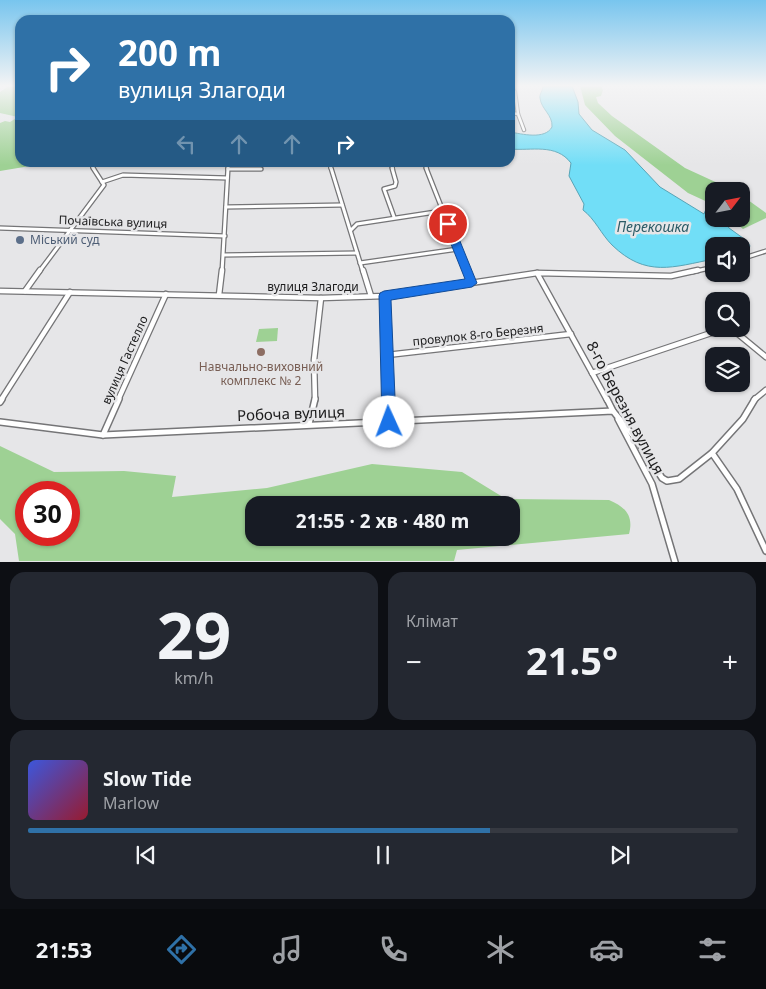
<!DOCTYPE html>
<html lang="uk">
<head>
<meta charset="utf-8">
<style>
	:root { --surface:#171b24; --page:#242831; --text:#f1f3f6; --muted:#9ea1a6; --line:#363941; --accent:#2f71a7 }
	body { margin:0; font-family:"Noto Sans",sans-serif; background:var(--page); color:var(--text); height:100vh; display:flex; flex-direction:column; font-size:19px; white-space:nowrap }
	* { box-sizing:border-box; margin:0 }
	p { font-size:16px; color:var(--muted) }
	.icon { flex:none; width:28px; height:28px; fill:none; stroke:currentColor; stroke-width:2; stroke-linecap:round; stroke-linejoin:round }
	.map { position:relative; height:562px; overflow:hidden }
	.side { display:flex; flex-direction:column; gap:10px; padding:10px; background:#0d0f14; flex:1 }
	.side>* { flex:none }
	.banner { position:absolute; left:15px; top:15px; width:500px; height:152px; border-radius:15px; box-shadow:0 1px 4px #0004; background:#2f71a7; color:#fff; overflow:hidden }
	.needle { width:32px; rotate:58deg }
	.buttons { position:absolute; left:705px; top:182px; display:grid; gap:10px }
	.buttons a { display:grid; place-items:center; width:45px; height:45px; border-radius:10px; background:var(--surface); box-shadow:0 1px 4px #0004; font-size:25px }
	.speed { position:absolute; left:15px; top:481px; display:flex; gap:10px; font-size:25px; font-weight:700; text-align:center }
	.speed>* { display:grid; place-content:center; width:65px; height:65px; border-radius:50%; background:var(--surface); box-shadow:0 1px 4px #0004; line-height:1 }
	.speed .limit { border:8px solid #d22; background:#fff; color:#111 }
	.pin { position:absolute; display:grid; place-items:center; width:42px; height:42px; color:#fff; margin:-21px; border:2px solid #fff; border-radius:50%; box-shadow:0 1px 5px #0007 }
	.me { position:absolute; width:55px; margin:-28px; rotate:358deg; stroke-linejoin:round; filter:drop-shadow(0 0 4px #0008) }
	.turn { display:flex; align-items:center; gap:18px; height:105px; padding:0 20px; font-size:22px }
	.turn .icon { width:65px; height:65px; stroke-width:2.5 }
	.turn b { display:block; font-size:35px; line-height:42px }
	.lanes { display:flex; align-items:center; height:48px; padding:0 20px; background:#0003; justify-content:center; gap:25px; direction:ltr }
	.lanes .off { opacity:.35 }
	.big { font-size:38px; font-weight:700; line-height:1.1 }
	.side .card { flex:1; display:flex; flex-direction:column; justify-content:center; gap:8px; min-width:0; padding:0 18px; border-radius:15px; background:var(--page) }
	.side .dial { align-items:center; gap:0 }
	.dial b { font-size:65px; line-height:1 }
	.song { display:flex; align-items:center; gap:15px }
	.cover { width:60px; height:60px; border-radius:8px; background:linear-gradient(135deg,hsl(230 70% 55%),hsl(350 70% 35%)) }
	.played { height:5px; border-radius:2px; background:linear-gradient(90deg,var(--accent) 65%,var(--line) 65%) }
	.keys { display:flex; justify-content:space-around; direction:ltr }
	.heat { display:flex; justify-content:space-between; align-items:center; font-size:28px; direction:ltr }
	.side .tiles { flex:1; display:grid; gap:10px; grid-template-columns:1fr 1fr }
	.card:last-child { grid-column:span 2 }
	.trip { position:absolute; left:245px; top:496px; width:275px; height:50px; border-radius:15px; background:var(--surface); box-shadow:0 1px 4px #0004; font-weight:700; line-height:50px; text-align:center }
	.tabs { display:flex; height:80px; justify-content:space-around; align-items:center; background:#090b0e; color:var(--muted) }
	.tabs .icon { width:35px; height:35px }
	.tabs .on { color:var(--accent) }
	.tabs b { font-size:22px; color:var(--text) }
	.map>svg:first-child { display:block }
	.green { fill:#9ed194; fill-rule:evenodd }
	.water { fill:#71def7; stroke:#58a4b6 }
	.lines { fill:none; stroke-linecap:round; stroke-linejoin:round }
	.street-far3-casing { stroke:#757577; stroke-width:4.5 }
	.street-far2-casing { stroke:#757577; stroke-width:5.5 }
	.street-far1-casing { stroke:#757577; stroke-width:7 }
	.street-casing { stroke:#757577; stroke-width:8 }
	.street-far3 { stroke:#fff; stroke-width:2.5 }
	.street-far2 { stroke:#fff; stroke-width:3 }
	.street-far1 { stroke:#fff; stroke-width:4.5 }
	.street { stroke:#fff; stroke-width:5 }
	.route { fill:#1a73e8; stroke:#114b97 }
	.service-dot { fill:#5c6f8a; stroke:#e6e6e8; stroke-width:2 }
	.education-dot { fill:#8d6e63; stroke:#e6e6e8; stroke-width:2 }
	.labels { text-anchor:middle; stroke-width:5; stroke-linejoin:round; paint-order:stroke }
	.street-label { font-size:12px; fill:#1c1c1d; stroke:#e6e6e8 }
	.service-label { font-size:12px; fill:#4e5e75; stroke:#e6e6e8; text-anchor:start }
	.education-label { font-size:12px; fill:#785e54; stroke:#e6e6e8 }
	.water-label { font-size:14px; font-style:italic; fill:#2c5b66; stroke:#e6e6e8 }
	.near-street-label { font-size:15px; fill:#1c1c1d; stroke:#e6e6e8 }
</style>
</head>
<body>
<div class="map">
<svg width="766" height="562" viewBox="0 0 766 562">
	<rect width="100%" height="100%" fill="#e6e6e8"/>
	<g class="green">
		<path d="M9,86H20V162L48,163L0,171V123L5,121L10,122L18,117L0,113V92Z"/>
		<path d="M580,86H601L603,90L601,96L596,97L598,103L612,116L685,168L735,191H714V205L688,193L615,136L585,105Z"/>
		<path d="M741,195L766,213V218L743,229L731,219H741Z"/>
		<path d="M278,328L277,341L256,342L259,329Z"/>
		<path d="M0,446L54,472L124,471L176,476L172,497L267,488L372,464L462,472L506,499L609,500C625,507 634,515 629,534L457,550L454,561H19L15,534L0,519ZM69,492V535H26V492ZM254,505H511V538H254Z"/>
	</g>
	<path class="water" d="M543,86H572L578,102L579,114L592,130L625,150L660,187L704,214L706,209L713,211L714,219H723L729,228L747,241L750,246L748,249L741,252V246H714V259C673,267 646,278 612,245C601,234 595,219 583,210L584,204L569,176L571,163C556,143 531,151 510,149V132C522,134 545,140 552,127C553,115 541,109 540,98C539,95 543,90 543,86Z"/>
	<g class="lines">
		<g class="street-far3-casing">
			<g id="street-far3">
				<path d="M511,86L515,92L518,114L524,130"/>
				<path d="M510,113L518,114"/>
				<path d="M89,162L94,169"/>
				<path d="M329,162L331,169"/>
				<path d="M391,162L393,169"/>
				<path d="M424,162L427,169"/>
				<path d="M228,169V162"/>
			</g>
		</g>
		<g class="street-far2-casing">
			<g id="street-far2">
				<path d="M331,168L363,272"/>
				<path d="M392,168L396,182L395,186L384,189L394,217"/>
				<path d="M426,168L467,272"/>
				<path d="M228,169H261"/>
				<path d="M102,182L123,175L227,178"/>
				<path d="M226,207L342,205"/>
				<path d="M0,228L225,236"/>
				<path d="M351,230L357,224L442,211"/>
				<path d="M224,255L357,253"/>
				<path d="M741,259L766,251"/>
				<path d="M360,263L458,249"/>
				<path d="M39,272L104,185L93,168"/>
				<path d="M222,272L228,168"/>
				<path d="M692,272L714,267"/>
			</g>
		</g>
		<g class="street-far1-casing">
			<g id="street-far1">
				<path d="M363,270L371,296"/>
				<path d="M467,270L472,283"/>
				<path d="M537,273L607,400"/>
				<path d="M0,291L321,298L385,296L537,273L671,276L698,270"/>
				<path d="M25,291L40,270"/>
				<path d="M219,295L222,270"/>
				<path d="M385,296L388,400"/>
				<path d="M711,307L714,311"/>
				<path d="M732,329L766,357"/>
				<path d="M387,355L571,334"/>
				<path d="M592,373L723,329"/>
				<path d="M1,400L70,292"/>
				<path d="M118,400L166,294"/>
				<path d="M315,400L314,360L321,298"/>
				<path d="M754,400L766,390"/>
			</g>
		</g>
		<g class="street-casing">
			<g id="street">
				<path d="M388,399L389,422"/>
				<path d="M607,399L613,411"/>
				<path d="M0,402L2,399"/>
				<path d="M618,419L652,484L675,562"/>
				<path d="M0,422L103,435L613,411L640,444L662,478L667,481L679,479L712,453L743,419L755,399"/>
				<path d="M309,424L315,399"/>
				<path d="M103,435L119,399"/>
				<path d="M712,453L737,489L766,551"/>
			</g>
		</g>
		<use href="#street-far3" class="street-far3"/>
		<use href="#street-far2" class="street-far2"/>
		<use href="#street-far1" class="street-far1"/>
		<use href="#street" class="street"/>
	</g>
	<linearGradient id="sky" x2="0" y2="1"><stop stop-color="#78c5ee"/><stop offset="0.52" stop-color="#f4f4f5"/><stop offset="1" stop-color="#f4f4f5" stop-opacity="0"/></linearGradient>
	<rect width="766" height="165" fill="url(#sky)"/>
	<path class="route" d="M448,220L453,224L477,283L472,287L391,300L396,422L394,427L389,429L384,427L382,422L379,296L380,293L384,291L465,279L443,224Z"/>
	<circle class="service-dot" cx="20" cy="240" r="5"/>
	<circle class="education-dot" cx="261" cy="352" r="5"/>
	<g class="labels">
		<g class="street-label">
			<text transform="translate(113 222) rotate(2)" y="4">Почаївська вулиця</text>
			<text x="313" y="291">вулиця Злагоди</text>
			<text transform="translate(478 335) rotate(-6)" y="4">провулок 8-го Березня</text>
			<text transform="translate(125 360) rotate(-66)" y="4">вулиця Гастелло</text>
		</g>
		<g class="service-label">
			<text x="30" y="244">Міський суд</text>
		</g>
		<g class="education-label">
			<text x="261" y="371">Навчально-виховний<tspan x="261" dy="14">комплекс № 2</tspan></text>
		</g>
		<g class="water-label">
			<text x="653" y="232">Перекошка</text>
		</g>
		<g class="near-street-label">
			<text transform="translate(625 408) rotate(62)" y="5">8-го Березня вулиця</text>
			<text transform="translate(291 414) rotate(-2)" y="5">Робоча вулиця</text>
		</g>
	</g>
</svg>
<div class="buttons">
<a><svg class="needle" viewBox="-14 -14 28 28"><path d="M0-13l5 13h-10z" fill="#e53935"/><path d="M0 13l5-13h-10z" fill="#9ea1a6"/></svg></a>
<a><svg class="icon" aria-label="sound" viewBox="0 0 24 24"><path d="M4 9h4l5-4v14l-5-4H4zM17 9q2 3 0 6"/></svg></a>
<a><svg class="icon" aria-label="search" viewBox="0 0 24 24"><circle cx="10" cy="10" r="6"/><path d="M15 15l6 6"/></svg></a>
<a><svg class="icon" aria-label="layers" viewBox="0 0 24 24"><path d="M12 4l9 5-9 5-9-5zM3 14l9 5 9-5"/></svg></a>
</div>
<div class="speed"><div class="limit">30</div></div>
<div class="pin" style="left:448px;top:224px;background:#d93025"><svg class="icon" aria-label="arrive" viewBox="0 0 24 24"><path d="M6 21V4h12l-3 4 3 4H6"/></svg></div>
<svg class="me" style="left:389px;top:422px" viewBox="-20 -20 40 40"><circle r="19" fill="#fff"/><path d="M0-13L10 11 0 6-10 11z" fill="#1a73e8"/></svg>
<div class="trip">21:55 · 2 хв · 480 m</div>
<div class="banner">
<div class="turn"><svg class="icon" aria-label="right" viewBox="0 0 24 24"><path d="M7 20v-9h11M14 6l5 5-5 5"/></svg><div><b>200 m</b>вулиця Злагоди</div></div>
<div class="lanes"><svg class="icon off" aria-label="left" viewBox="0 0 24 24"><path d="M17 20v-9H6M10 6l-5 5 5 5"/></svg><svg class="icon off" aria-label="ahead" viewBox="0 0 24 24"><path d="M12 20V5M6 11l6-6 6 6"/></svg><svg class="icon off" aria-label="ahead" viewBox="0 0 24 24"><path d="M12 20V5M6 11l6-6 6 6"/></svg><svg class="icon" aria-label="right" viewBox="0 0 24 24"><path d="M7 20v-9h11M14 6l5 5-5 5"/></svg></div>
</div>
</div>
<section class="side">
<div class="tiles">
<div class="card dial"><b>29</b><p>km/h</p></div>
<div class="card"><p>Клімат</p>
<div class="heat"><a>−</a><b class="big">21.5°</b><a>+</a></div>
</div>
<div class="card">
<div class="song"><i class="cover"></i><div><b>Slow Tide</b><p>Marlow</p></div></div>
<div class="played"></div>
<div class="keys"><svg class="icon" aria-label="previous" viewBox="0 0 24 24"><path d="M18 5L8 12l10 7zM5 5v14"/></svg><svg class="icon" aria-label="pause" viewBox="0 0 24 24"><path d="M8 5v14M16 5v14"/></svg><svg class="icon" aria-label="next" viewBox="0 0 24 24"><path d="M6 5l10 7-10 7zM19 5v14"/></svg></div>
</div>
</div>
</section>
<nav class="tabs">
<b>21:53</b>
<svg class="icon on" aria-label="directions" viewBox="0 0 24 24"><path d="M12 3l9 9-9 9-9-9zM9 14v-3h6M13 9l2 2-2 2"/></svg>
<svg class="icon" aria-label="music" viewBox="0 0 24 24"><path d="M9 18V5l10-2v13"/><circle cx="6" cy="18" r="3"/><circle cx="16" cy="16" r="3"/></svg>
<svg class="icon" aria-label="phone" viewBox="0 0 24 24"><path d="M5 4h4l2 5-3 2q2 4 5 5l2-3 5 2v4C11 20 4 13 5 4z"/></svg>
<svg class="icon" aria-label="climate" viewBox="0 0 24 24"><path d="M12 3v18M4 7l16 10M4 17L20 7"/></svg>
<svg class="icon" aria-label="car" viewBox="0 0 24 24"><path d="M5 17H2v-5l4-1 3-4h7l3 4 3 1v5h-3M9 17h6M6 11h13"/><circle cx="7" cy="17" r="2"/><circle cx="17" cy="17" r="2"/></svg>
<svg class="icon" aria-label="filters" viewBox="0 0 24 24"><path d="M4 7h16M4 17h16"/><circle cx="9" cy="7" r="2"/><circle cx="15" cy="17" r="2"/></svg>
</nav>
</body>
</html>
